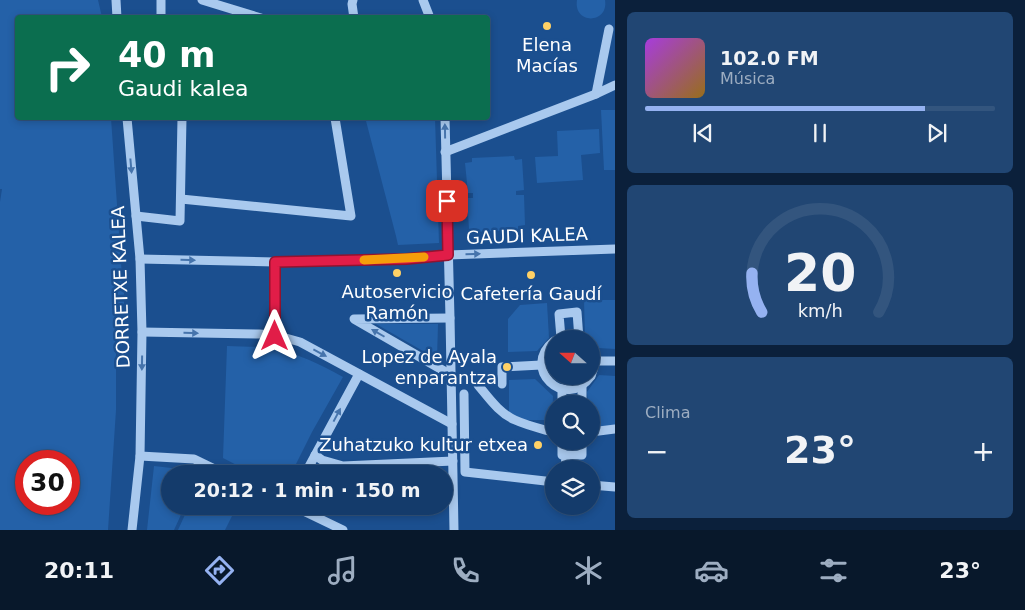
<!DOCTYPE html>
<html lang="es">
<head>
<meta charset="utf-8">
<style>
	:root { --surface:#143b6b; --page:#214673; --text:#f1f3f6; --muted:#9dadc1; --line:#33557e; --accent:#95b2f1 }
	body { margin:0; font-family:"DejaVu Sans",sans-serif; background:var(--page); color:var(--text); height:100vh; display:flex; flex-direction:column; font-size:19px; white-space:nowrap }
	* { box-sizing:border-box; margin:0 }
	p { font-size:16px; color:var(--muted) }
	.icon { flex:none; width:28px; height:28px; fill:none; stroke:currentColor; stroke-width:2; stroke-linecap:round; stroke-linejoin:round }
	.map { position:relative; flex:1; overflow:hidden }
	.side { display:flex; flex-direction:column; gap:12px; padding:12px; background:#0b203b; width:410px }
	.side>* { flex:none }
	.top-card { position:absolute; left:15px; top:15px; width:475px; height:105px; border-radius:5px; box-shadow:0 2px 8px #0003,0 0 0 1px var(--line); background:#0b6e4f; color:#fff; overflow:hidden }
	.needle { width:32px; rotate:291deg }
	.buttons { position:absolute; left:545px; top:330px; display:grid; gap:10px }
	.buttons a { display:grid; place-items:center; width:55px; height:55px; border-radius:50%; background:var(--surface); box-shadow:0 2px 8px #0003,0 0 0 1px var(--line); font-size:25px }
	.speed { position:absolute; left:15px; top:450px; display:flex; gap:10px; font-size:25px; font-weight:700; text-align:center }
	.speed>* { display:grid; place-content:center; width:65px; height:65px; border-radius:50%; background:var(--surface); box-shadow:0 2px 8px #0003,0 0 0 1px var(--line); line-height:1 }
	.speed .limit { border:8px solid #d22; background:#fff; color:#111 }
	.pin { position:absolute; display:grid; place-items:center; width:42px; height:42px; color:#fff; margin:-21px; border-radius:10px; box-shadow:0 2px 8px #0006 }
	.me { position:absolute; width:55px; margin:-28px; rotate:0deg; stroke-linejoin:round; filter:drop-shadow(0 0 4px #0008) }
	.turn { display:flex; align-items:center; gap:18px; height:105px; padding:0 20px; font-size:22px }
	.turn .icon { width:65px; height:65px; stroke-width:2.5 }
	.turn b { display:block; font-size:35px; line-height:42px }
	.big { font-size:38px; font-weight:700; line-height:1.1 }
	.side .tile { flex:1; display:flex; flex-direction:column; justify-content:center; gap:8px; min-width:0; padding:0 18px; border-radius:8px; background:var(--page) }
	.side .dial { align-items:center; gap:0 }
	.dial svg { height:130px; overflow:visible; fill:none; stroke:var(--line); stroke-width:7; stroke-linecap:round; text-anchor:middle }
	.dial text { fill:var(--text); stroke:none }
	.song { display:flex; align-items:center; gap:15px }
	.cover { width:60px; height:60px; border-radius:8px; background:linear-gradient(135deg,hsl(280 70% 55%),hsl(40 70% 35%)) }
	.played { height:5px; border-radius:2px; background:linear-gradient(90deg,var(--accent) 80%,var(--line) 80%) }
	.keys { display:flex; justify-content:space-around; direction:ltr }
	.heat { display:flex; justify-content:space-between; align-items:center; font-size:28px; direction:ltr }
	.trip { position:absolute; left:161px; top:465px; width:292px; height:50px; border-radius:25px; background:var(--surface); box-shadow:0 2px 8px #0003,0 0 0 1px var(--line); font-weight:700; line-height:50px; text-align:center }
	.menu { display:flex; height:80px; justify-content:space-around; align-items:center; background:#08182b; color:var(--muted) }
	.menu .icon { width:35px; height:35px }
	.menu .active { color:var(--accent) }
	.menu b { font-size:22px; color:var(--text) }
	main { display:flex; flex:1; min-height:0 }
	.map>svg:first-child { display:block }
	.green { fill:#2461a8; fill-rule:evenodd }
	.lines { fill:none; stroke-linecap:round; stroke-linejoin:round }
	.minor { stroke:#a9c9ee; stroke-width:9 }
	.oneway { fill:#4674ac }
	.route-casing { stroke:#92132f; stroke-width:12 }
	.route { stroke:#e11d48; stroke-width:9 }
	.slow { stroke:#f59e0b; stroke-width:9 }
	.poi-dot { fill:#ffd166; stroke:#1b4f8f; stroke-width:2 }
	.labels { text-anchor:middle; stroke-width:5; stroke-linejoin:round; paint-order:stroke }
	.poi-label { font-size:18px; fill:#fff; stroke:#1b4f8f }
	.street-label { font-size:18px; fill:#fff; stroke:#1b4f8f }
</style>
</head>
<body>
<main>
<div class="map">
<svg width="615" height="530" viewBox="0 0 615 530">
	<rect width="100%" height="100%" fill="#1b4f8f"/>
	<g class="green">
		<path d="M0,0H98L102,17L18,18V118H111L122,277L124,288V344L116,349V410L108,530H0V202L2,189H0ZM26,461H69V504H26Z"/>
		<path d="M577,0H605C609,24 573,25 577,0Z"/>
		<path d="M601,110H615V170H604Z"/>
		<path d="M377,118H435L439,243L398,245L396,236L366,121Z"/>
		<path d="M599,129L600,153L581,155L583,180L537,183L535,157L558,156L557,131Z"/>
		<path d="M514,156L515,160L522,159L524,190L516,191V195H524L525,225L518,226V230L475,232V229H469L467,198H473V193H468L465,163L472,162V158Z"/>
		<path d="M584,300H615V349L599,348L591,341V339H588L585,336Z"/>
		<path d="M547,303L549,338L537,351L508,352V319L520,305Z"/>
		<path d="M376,324H438L437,359Z"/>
		<path d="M227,346C241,347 256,346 270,348C297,353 320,364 343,377L312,432L291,474H254L223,458Z"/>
		<path d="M599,375L615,376V425L601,427H591V404H588L587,392Z"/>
		<path d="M535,379L553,396L552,420H523L509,413V380Z"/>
		<path d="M154,466L189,470L197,474H170V506H185L174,530H147Z"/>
		<path d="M189,506H237L225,530H178Z"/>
	</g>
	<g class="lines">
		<g class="minor">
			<path d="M116,0L117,18"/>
			<path d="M161,0V18"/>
			<path d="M202,0L261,18"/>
			<path d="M353,0L352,4L354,18"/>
			<path d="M423,0L430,18"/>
			<path d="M596,94L609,29"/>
			<path d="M127,118L140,259L142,332L140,456L132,530"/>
			<path d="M445,118L450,318L454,530"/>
			<path d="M445,152L596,94L615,85"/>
			<path d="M181,199L351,216L335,118"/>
			<path d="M136,216L180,221L182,118"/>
			<path d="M140,259L275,262L406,259L448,255L615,249"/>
			<path d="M450,318L354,319L451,375"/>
			<path d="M142,332L259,334L275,335L300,342L452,424"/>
			<path d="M275,335V262"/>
			<path d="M561,338L559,314L577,312L579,339"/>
			<path d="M554,341C520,368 565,412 591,376"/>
			<path d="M591,351C595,360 595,367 591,376"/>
			<path d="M594,361H615"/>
			<path d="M502,384V367L541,365"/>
			<path d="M478,385C489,398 499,413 515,420C526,425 538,428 549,431H554"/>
			<path d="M582,386V404"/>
			<path d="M562,389V404"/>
			<path d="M464,394L465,472L554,482"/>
			<path d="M591,432L615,429"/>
			<path d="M562,441V455H582V441"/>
			<path d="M315,455L322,460L343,466L453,461"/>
			<path d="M140,456L194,459L225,474"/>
			<path d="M565,469L566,455"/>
			<path d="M305,474L359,374"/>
			<path d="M591,485L615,487"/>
			<path d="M293,506L343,530"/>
		</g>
	</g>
	<defs><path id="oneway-solid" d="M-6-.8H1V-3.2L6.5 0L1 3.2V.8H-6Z" transform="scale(1.25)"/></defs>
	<g class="oneway">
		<use href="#oneway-solid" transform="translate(445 131) rotate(-91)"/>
		<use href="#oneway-solid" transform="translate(131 166) rotate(85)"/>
		<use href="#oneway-solid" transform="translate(473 254) rotate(-2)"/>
		<use href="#oneway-solid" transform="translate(188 260) rotate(1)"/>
		<use href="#oneway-solid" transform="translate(191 333) rotate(1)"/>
		<use href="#oneway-solid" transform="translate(378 333) rotate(-150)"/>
		<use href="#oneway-solid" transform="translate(320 353) rotate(28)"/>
		<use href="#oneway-solid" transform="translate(142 363) rotate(91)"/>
		<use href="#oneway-solid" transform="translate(337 415) rotate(-62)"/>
	</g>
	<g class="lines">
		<g class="route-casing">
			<path id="route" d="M275,336V262L406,259L448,255L447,201"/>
		</g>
		<use href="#route" class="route"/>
		<path class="slow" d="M364,260L424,257"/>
	</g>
	<g class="poi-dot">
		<circle cx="547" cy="26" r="5"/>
		<circle cx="397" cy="273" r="5"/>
		<circle cx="531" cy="275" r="5"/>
		<circle cx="507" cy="367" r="5"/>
		<circle cx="538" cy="445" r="5"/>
	</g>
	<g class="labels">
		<g class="poi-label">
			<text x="547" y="51">Elena<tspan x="547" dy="21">Macías</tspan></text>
			<text x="397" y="298">Autoservicio<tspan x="397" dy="21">Ramón</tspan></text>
			<text x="531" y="300">Cafetería Gaudí</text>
			<text x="497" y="363" text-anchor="end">Lopez de Ayala<tspan x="497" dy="21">enparantza</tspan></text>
			<text x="528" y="451" text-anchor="end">Zuhatzuko kultur etxea</text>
		</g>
		<g class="street-label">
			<text transform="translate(527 236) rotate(-2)" y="6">GAUDI KALEA</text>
			<text transform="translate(121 287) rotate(-92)" y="6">DORRETXE KALEA</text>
		</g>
	</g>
</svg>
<div class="buttons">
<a><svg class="needle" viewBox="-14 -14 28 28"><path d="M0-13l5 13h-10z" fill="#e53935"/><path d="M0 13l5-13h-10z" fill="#9dadc1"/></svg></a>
<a><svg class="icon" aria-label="search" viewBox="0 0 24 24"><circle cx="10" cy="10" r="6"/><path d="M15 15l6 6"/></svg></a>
<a><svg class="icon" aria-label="layers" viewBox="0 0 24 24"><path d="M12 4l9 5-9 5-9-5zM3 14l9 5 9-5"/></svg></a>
</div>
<div class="speed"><div class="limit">30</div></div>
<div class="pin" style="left:447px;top:201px;background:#d93025"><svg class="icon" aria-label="arrive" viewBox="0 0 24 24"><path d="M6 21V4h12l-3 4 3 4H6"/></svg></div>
<svg class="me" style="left:275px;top:336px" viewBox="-20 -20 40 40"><path d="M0-17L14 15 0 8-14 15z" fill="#e11d48" stroke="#fff" stroke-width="4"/></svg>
<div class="trip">20:12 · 1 min · 150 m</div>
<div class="top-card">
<div class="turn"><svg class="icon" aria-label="right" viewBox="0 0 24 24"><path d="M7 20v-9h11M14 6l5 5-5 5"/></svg><div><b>40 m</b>Gaudi kalea</div></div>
</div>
</div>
<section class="side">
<div class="tile">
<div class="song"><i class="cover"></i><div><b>102.0 FM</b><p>Música</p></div></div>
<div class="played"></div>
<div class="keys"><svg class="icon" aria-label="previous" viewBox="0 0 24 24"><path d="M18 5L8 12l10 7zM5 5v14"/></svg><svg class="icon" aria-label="pause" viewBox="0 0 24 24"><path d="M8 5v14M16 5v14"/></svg><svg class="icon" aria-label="next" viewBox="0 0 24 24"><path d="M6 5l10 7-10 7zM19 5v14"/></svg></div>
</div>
<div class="tile dial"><svg viewBox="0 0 100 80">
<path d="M14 69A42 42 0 1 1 86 69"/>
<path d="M14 69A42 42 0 0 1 8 45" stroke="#95b2f1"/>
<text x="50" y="56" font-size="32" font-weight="700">20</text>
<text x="50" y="72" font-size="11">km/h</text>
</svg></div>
<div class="tile"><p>Clima</p>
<div class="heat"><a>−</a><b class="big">23°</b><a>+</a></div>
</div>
</section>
</main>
<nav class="menu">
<b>20:11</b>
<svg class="icon active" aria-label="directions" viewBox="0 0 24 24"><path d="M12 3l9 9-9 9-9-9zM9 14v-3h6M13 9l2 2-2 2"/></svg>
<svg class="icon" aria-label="music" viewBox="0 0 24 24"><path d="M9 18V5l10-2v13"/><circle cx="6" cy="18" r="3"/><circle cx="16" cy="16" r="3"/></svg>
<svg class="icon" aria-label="phone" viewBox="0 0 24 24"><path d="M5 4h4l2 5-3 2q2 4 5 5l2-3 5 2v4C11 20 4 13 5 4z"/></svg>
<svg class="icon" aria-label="climate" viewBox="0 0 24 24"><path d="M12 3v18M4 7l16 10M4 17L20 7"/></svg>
<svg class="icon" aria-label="car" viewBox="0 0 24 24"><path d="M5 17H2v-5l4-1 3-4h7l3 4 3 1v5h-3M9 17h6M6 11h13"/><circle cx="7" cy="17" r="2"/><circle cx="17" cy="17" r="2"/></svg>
<svg class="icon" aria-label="filters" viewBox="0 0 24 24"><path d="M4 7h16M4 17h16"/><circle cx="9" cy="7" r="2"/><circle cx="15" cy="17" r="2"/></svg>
<b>23°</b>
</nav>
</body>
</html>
